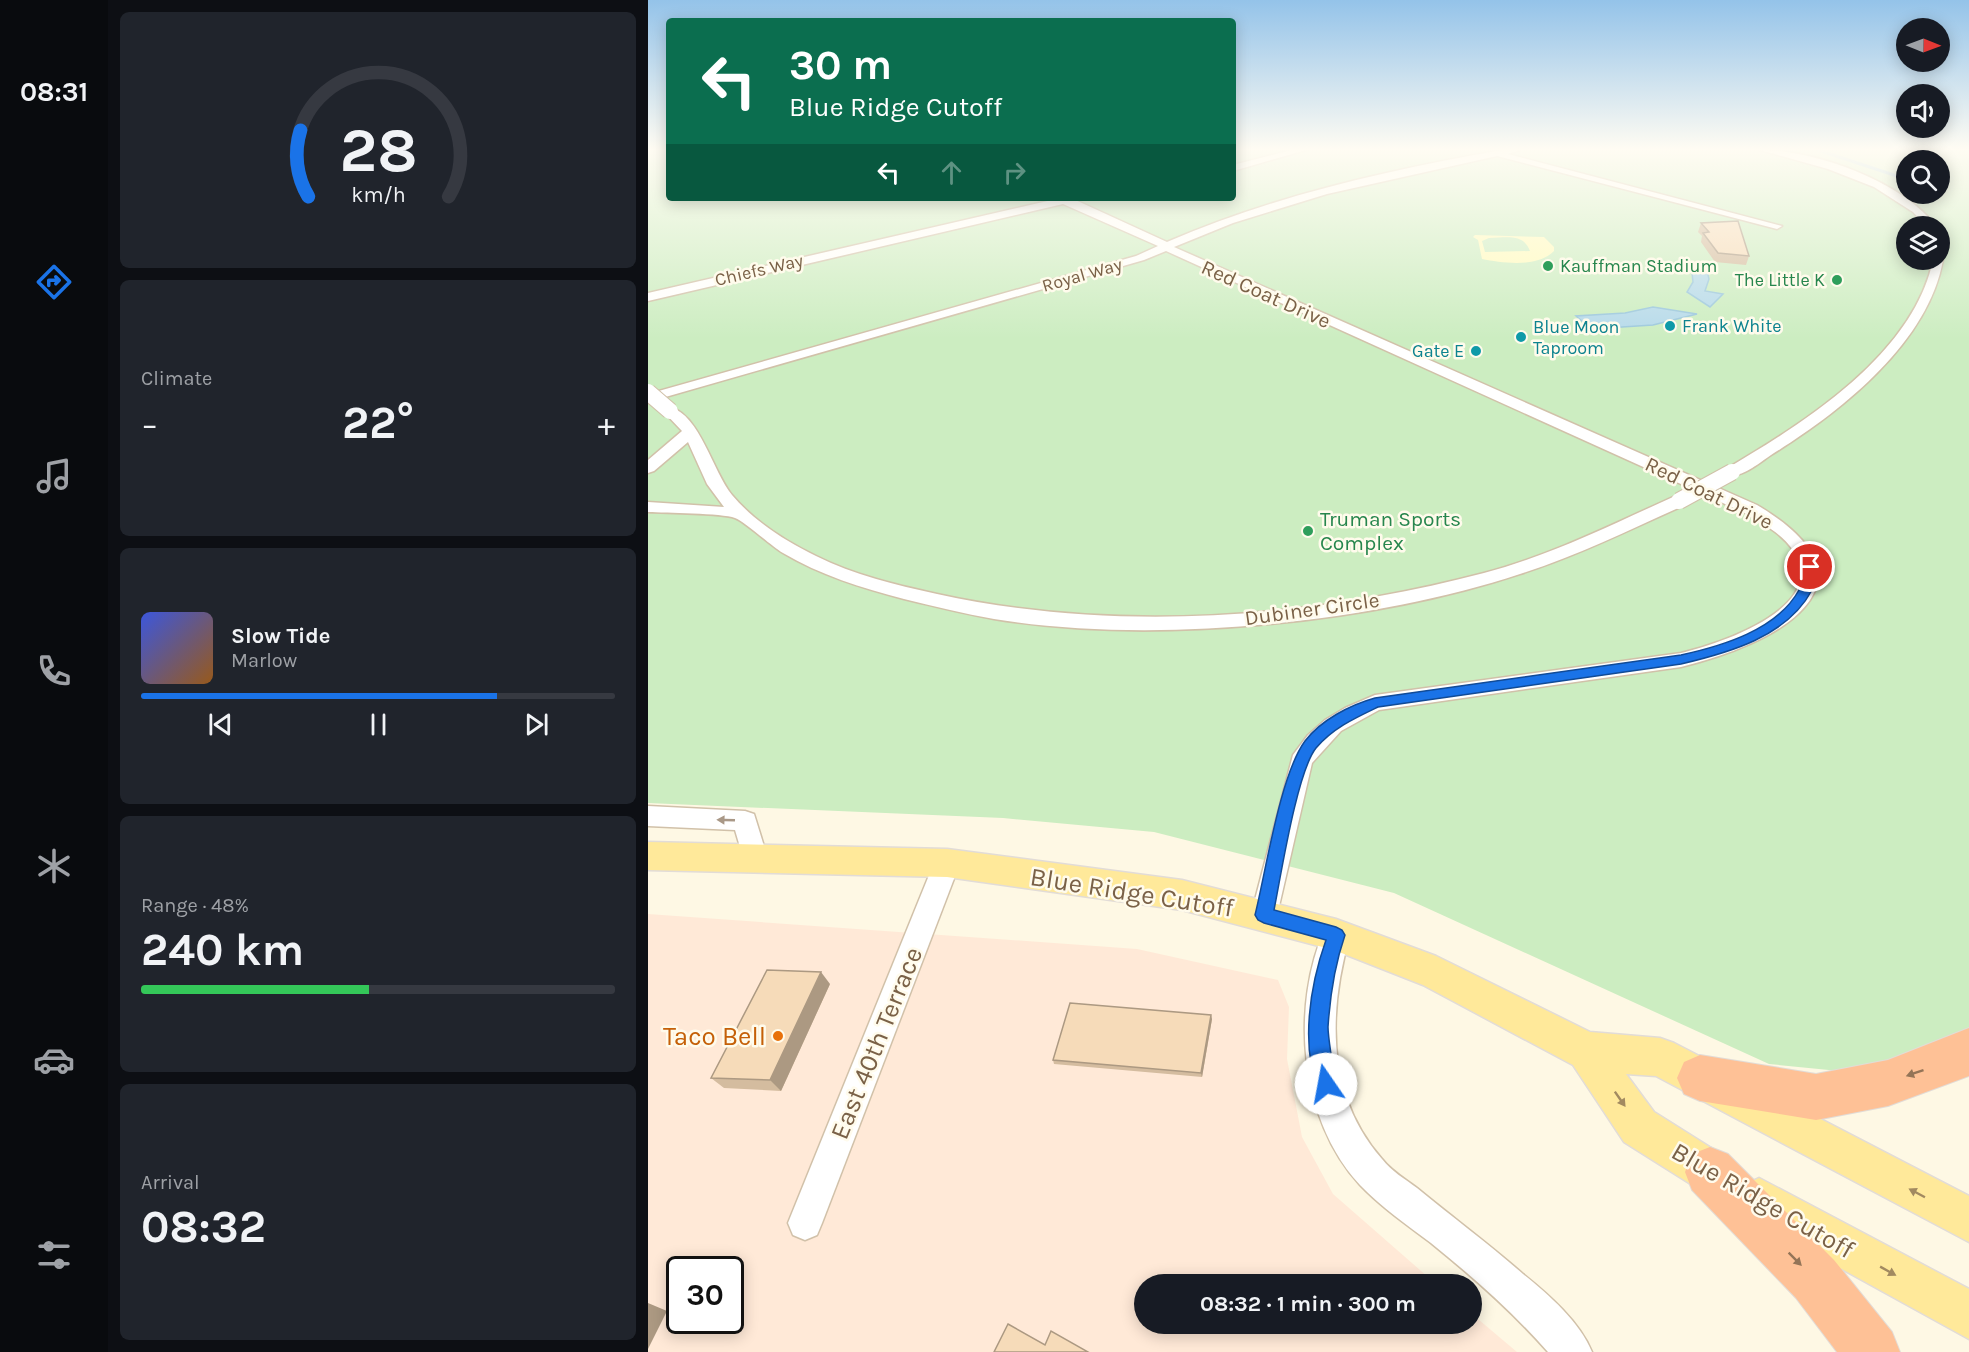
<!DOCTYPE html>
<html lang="en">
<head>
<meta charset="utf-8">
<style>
	:root { --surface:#171b24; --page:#20242c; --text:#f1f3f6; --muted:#9ea1a6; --line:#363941; --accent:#1a73e8 }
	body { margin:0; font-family:Karla,sans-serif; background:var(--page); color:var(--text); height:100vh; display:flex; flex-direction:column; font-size:22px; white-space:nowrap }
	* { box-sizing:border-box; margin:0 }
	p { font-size:20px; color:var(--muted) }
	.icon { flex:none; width:33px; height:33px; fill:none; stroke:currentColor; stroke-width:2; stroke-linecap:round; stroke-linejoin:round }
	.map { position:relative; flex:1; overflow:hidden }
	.sheet { display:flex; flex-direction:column; gap:12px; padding:12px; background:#0d0f14; width:540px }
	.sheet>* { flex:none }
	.hud { position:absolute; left:18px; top:18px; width:570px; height:183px; border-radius:6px; box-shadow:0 3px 15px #0003; background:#0b6e4f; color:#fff; overflow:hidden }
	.needle { width:39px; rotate:91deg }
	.tools { position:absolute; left:1248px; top:18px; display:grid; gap:12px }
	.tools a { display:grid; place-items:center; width:54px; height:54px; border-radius:50%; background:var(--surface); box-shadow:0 3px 15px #0003; font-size:30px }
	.speed { position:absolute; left:18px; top:1256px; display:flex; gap:12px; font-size:30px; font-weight:700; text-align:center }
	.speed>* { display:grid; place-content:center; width:78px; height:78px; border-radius:50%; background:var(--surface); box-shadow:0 3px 15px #0003; line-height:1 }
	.speed .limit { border:3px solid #111; border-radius:9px; background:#fff; color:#111 }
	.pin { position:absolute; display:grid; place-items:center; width:51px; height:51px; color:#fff; margin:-26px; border:3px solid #fff; border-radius:50%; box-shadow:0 2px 6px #0007 }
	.me { position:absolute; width:66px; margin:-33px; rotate:348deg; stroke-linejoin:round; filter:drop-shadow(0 0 4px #0008) }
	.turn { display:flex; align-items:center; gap:21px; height:126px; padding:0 24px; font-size:27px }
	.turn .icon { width:78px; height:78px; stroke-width:2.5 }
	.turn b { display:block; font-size:42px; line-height:51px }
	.lanes { display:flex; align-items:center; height:57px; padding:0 24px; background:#0003; justify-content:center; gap:30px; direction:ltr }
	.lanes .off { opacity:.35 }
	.big { font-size:45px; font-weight:700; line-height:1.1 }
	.sheet .widget { flex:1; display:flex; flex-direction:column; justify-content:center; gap:9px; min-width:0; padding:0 21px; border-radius:9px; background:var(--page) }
	.sheet .dial { align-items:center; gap:0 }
	.dial svg { height:156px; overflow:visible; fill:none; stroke:var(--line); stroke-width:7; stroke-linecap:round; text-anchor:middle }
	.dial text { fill:var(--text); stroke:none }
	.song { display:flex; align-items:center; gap:18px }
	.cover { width:72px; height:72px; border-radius:9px; background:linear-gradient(135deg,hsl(230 70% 55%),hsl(30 70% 35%)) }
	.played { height:6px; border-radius:3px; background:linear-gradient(90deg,var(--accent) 75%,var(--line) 75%) }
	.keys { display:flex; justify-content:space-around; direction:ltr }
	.heat { display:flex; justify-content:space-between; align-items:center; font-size:33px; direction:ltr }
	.charge { height:9px; border-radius:4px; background:linear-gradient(90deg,#34c759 48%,var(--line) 0) }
	.trip { position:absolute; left:486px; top:1274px; width:348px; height:60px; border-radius:30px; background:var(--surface); box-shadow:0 3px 15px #0003; font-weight:700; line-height:60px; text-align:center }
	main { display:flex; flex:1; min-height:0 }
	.tabs { display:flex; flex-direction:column; width:108px; justify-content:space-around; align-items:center; background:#090b0e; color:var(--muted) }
	.tabs .icon { width:42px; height:42px }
	.tabs .selected { color:var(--accent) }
	.tabs b { font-size:27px; color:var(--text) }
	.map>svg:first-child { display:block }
	.commercial { fill:#ffe9d7; fill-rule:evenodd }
	.green { fill:#ccedc1; fill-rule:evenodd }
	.sand { fill:#fffbbd; fill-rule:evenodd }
	.water { fill:#b6daea; stroke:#9cc8dd; stroke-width:1.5 }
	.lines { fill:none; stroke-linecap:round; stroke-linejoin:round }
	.stream { stroke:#9cc8dd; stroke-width:3 }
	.minor-casing { stroke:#d1c1a9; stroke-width:3 }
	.major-casing { stroke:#e2dcd7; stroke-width:3 }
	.highway-casing { stroke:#e2dcd7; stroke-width:2 }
	.minor { fill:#fff; fill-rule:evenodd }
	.major { fill:#ffe99a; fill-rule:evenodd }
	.highway { fill:#fec196; fill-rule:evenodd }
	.minor-bridge-casing { stroke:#d1c1a9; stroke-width:18; stroke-linecap:butt }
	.minor-bridge { stroke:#fff; stroke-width:16 }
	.wall { fill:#d4bc9f }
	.shaded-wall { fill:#ac9982 }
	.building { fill:#f6dbb9; stroke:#ac9982; stroke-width:1.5 }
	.oneway { fill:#a99887 }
	.oneway2 { fill:#947457 }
	.oneway3 { fill:#a28a60 }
	.route { fill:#1a73e8; stroke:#114b97; stroke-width:1.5 }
	.leisure-dot { fill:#2e9e5b; stroke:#fffbec; stroke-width:2 }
	.culture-dot { fill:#0f9aa8; stroke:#fffbec; stroke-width:2 }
	.food-dot { fill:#e8710a; stroke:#fffbec; stroke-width:2 }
	.labels { text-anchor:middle; stroke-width:5; stroke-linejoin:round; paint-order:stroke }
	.far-leisure-label { font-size:18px; fill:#27864d; stroke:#fffbec; text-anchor:start }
	.far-street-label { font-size:18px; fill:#7a6147; stroke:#fffbec }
	.far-culture-label { font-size:18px; fill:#0d838f; stroke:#fffbec; text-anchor:start }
	.street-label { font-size:21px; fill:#7a6147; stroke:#fffbec }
	.leisure-label { font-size:21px; fill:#27864d; stroke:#fffbec; text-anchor:start }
	.near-street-label { font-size:26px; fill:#7a6147; stroke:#fffbec }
	.near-food-label { font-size:26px; fill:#c56008; stroke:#fffbec; text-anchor:end }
</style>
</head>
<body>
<main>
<nav class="tabs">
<b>08:31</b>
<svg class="icon selected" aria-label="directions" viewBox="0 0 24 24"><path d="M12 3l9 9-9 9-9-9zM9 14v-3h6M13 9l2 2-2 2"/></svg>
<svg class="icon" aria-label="music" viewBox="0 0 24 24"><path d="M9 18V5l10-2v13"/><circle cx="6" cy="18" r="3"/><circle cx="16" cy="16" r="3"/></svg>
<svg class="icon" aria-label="phone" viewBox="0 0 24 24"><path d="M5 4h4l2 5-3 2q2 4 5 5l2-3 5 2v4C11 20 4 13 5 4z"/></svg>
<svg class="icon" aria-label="climate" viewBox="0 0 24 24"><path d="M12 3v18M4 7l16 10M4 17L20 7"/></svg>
<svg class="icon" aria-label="car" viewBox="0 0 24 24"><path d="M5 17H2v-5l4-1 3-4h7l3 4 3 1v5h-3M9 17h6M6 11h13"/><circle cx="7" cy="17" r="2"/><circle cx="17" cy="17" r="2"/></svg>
<svg class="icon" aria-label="filters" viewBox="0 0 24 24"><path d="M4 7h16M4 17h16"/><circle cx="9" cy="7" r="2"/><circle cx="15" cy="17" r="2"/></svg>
</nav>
<section class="sheet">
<div class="widget dial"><svg viewBox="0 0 100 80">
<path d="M14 69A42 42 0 1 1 86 69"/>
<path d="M14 69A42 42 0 0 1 10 35" stroke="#1a73e8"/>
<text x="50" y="56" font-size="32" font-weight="700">28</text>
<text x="50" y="72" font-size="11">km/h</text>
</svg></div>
<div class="widget"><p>Climate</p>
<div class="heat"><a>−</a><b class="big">22°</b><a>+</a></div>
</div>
<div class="widget">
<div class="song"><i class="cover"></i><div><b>Slow Tide</b><p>Marlow</p></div></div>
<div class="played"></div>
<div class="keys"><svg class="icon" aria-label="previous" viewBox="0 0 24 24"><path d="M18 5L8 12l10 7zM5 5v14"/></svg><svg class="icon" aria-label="pause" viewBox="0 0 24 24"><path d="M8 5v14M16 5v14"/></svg><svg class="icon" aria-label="next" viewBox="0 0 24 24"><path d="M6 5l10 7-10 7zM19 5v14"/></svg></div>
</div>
<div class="widget"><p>Range · 48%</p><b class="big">240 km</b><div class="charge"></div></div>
<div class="widget"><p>Arrival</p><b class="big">08:32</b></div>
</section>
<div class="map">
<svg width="1321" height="1352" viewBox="0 0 1321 1352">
	<rect width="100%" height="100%" fill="#fef8e4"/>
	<path class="commercial" d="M0,914L489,949L630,980L641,1007L639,1059L654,1137L685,1194L788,1284H496V1323H824V1314L869,1352H0ZM32,1269H82V1320H32Z"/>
	<path class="green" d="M0,150H21V198H585V150H1321V1030L1272,1058L1191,1071L1121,1064L746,893L506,832L355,818L0,803ZM1258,160H1292V194H1258ZM1258,226H1292V260H1258Z"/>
	<path class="sand" d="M827,235L896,237L906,247V251C889,268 855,263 834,259L830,240L825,237ZM841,238C859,238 875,233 882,251L837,252L834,241Z"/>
	<g class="water">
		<path d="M1043,264L1058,266L1061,279L1057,291L1075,294L1062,307L1039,292L1045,282Z"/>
		<path d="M1005,307L1049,314L1005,325L943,329L928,316L977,313Z"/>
	</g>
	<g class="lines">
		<path class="stream" d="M1170,150L1258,179"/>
		<g class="minor-casing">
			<g id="minor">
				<path d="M644,150H658L585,171V165Z"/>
				<path d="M854,150H872L860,154L1134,226L1129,229L849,156L679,194L585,223L526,247L1109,505C1244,585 1125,645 1033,667L731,710L693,731L664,763L629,915L625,923L616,927L607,923L603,915L645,755L660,735L677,720L697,708L727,695L1033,653C1071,644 1184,607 1145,550C1133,533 1114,523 1097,513L518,251L496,260L0,402V394L488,256L510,246L415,204L0,301V293L404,200L400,198H423L519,242C625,196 740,170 854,150Z"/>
				<path d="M1112,150C1168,150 1253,181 1288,226H1278L1265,212L1226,187L1180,169Z"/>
				<path d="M1292,257L1295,260C1280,344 1191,413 1123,455C1111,463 1093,479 1078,475L1076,472L1078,469C1156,423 1265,355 1285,260H1292Z"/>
				<path d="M22,407C52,415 65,472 84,495C106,521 137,541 168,556C206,575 248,585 289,594C467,633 660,619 836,573C901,556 963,525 1025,497L1031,496L1039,501L1037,505C983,529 929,556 872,574C721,624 503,645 346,619C316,614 286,606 256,599C214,588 172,575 135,553C122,545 96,521 87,518C74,513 17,513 0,512V502L76,507L59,484L40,442L6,471L0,473V460L34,431L15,411Z"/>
				<path d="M0,806L97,811L106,814L120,859L116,867L107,870L98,867L87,830L0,826Z"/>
				<path d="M299,852L308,855L312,863L174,1223L169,1235L157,1240L145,1235L140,1223L286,863L290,855Z"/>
				<path d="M688,923L698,926L702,935C680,1012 678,1095 734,1159C743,1171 757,1179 769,1188C804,1217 841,1244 875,1274C900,1294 932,1322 944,1352H900C864,1311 825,1277 783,1243C759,1225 733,1207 712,1185C651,1119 642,1006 678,926Z"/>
			</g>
		</g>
		<g class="major-casing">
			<g id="major">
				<path d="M0,842L299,849L534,880L688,919L788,956L942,1032L1012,1038L1026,1043L1321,1196V1242L1008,1076L978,1074L1006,1112L1087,1163L1093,1178L1087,1193L1072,1199L1057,1193L976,1142L925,1065L775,985L686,950L534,910L299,877L0,870Z"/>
				<path d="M1111,1178L1321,1289V1339L1096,1215L1089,1200L1096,1185Z"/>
			</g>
		</g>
		<g class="highway-casing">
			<g id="highway">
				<path d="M1321,1028V1076L1240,1106L1168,1120L1052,1101L1036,1094L1029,1078L1036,1062L1052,1055L1168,1074L1240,1060Z"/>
				<path d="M1062,1147L1080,1154L1186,1260L1244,1332L1252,1352H1189L1148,1298L1044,1190L1037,1172L1044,1154Z"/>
			</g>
		</g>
		<use href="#minor" class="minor"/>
		<use href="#major" class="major"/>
		<use href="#highway" class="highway"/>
		<g class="minor-bridge-casing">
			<g id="minor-bridge">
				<path d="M0,392L22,411"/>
				<path d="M1031,501L1084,472"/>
			</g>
		</g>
		<use href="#minor-bridge" class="minor-bridge"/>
	</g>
	<g class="wall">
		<path d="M1053,223L1101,256L1098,265L1067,262L1053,242L1054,236L1050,232Z"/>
		<path d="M182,984L133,1091L76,1088L63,1078Z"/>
		<path d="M564,1019L554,1077L406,1064L405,1060Z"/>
	</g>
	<g class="shaded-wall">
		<path d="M173,972L182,984L133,1091L122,1080Z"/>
		<path d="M563,1015L564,1019L554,1077L553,1073Z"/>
		<path d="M0,1303L19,1311L0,1349Z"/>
	</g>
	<g class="building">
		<path d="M1090,221L1101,256L1070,253L1055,233L1061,232L1053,223Z"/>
		<path d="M119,970L173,972L122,1080L63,1078Z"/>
		<path d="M422,1003L563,1015L553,1073L405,1060Z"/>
		<path d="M360,1324L397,1345L403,1331L440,1352H346Z"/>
	</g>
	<defs><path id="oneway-solid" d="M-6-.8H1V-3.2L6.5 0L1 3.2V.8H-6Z" transform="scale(1.5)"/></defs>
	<use class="oneway" href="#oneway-solid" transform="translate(78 820) rotate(-178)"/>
	<g class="oneway2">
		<use href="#oneway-solid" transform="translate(1267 1073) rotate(161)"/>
		<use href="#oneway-solid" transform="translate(1147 1259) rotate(45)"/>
	</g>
	<g class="oneway3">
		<use href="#oneway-solid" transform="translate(972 1099) rotate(55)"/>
		<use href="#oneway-solid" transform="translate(1269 1193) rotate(-152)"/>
		<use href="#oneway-solid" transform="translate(1240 1271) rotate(29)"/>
	</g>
	<linearGradient id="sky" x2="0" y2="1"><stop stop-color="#94c3e9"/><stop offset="0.44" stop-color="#fffcf3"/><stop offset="1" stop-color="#fffcf3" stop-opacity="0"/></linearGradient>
	<rect width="1321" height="339" fill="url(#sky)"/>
	<path class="route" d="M1162,563L1168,567C1167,574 1167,584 1164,590C1139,637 1080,653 1033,664L730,707C707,718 685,728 668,748C649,772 633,875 626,910L688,927L694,930L697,935C687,964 682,996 680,1027C680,1043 689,1081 685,1091L678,1094L671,1091C652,1046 662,985 678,940L616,923L610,920L607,915C618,871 632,775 657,741C673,720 702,705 727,698L1033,655C1074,646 1129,630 1151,590C1155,583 1155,574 1156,567Z"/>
	<g class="leisure-dot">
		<circle cx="900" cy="266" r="6"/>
		<circle cx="1189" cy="280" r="6"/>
		<circle cx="660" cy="531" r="6"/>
	</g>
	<g class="culture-dot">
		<circle cx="1022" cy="326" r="6"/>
		<circle cx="873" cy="337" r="6"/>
		<circle cx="828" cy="351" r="6"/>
	</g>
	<circle class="food-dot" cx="130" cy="1036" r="6"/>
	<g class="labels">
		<g class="far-leisure-label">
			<text x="912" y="272">Kauffman Stadium</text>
			<text x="1177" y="286" text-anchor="end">The Little K</text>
		</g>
		<g class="far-street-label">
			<text transform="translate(111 270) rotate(-13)" y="6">Chiefs Way</text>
			<text transform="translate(434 275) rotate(-16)" y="6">Royal Way</text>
		</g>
		<g class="far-culture-label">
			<text x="1034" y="332">Frank White</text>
			<text x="885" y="333">Blue Moon<tspan x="885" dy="21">Taproom</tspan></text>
			<text x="816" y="357" text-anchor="end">Gate E</text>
		</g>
		<g class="street-label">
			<text transform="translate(618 294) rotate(24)" y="7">Red Coat Drive</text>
			<text transform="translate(1061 493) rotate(26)" y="7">Red Coat Drive</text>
			<text transform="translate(664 609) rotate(-8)" y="7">Dubiner Circle</text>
		</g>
		<g class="leisure-label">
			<text x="672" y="526">Truman Sports<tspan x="672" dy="24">Complex</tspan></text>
		</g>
		<g class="near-street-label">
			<text transform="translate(484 892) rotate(9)" y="9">Blue Ridge Cutoff</text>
			<text transform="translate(228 1043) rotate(-68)" y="9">East 40th Terrace</text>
			<text transform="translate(1115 1200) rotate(30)" y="9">Blue Ridge Cutoff</text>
		</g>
		<g class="near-food-label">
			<text x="118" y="1045">Taco Bell</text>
		</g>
	</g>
</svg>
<div class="tools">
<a><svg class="needle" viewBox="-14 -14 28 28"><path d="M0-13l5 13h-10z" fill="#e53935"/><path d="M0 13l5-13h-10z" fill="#9ea1a6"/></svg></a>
<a><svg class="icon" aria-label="sound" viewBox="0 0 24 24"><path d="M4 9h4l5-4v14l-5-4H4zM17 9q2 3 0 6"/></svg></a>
<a><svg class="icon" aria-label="search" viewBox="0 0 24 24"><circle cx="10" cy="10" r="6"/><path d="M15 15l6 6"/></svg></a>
<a><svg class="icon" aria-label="layers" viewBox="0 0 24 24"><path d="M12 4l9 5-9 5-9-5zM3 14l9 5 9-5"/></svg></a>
</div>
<div class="speed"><div class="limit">30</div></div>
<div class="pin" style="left:1162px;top:567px;background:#d93025"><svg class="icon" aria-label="arrive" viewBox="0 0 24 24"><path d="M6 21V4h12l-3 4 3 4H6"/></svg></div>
<svg class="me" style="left:678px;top:1084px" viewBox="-20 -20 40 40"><circle r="19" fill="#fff"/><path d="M0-13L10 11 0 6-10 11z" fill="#1a73e8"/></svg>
<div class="trip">08:32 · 1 min · 300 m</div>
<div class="hud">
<div class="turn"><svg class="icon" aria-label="left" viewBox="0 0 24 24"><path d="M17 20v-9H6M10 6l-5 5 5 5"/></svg><div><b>30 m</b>Blue Ridge Cutoff</div></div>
<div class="lanes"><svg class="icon" aria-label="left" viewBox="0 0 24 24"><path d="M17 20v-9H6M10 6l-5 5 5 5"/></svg><svg class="icon off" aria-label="ahead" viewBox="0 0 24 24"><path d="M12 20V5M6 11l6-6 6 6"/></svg><svg class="icon off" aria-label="right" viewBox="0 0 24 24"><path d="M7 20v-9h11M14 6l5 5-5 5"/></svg></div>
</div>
</div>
</main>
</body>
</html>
